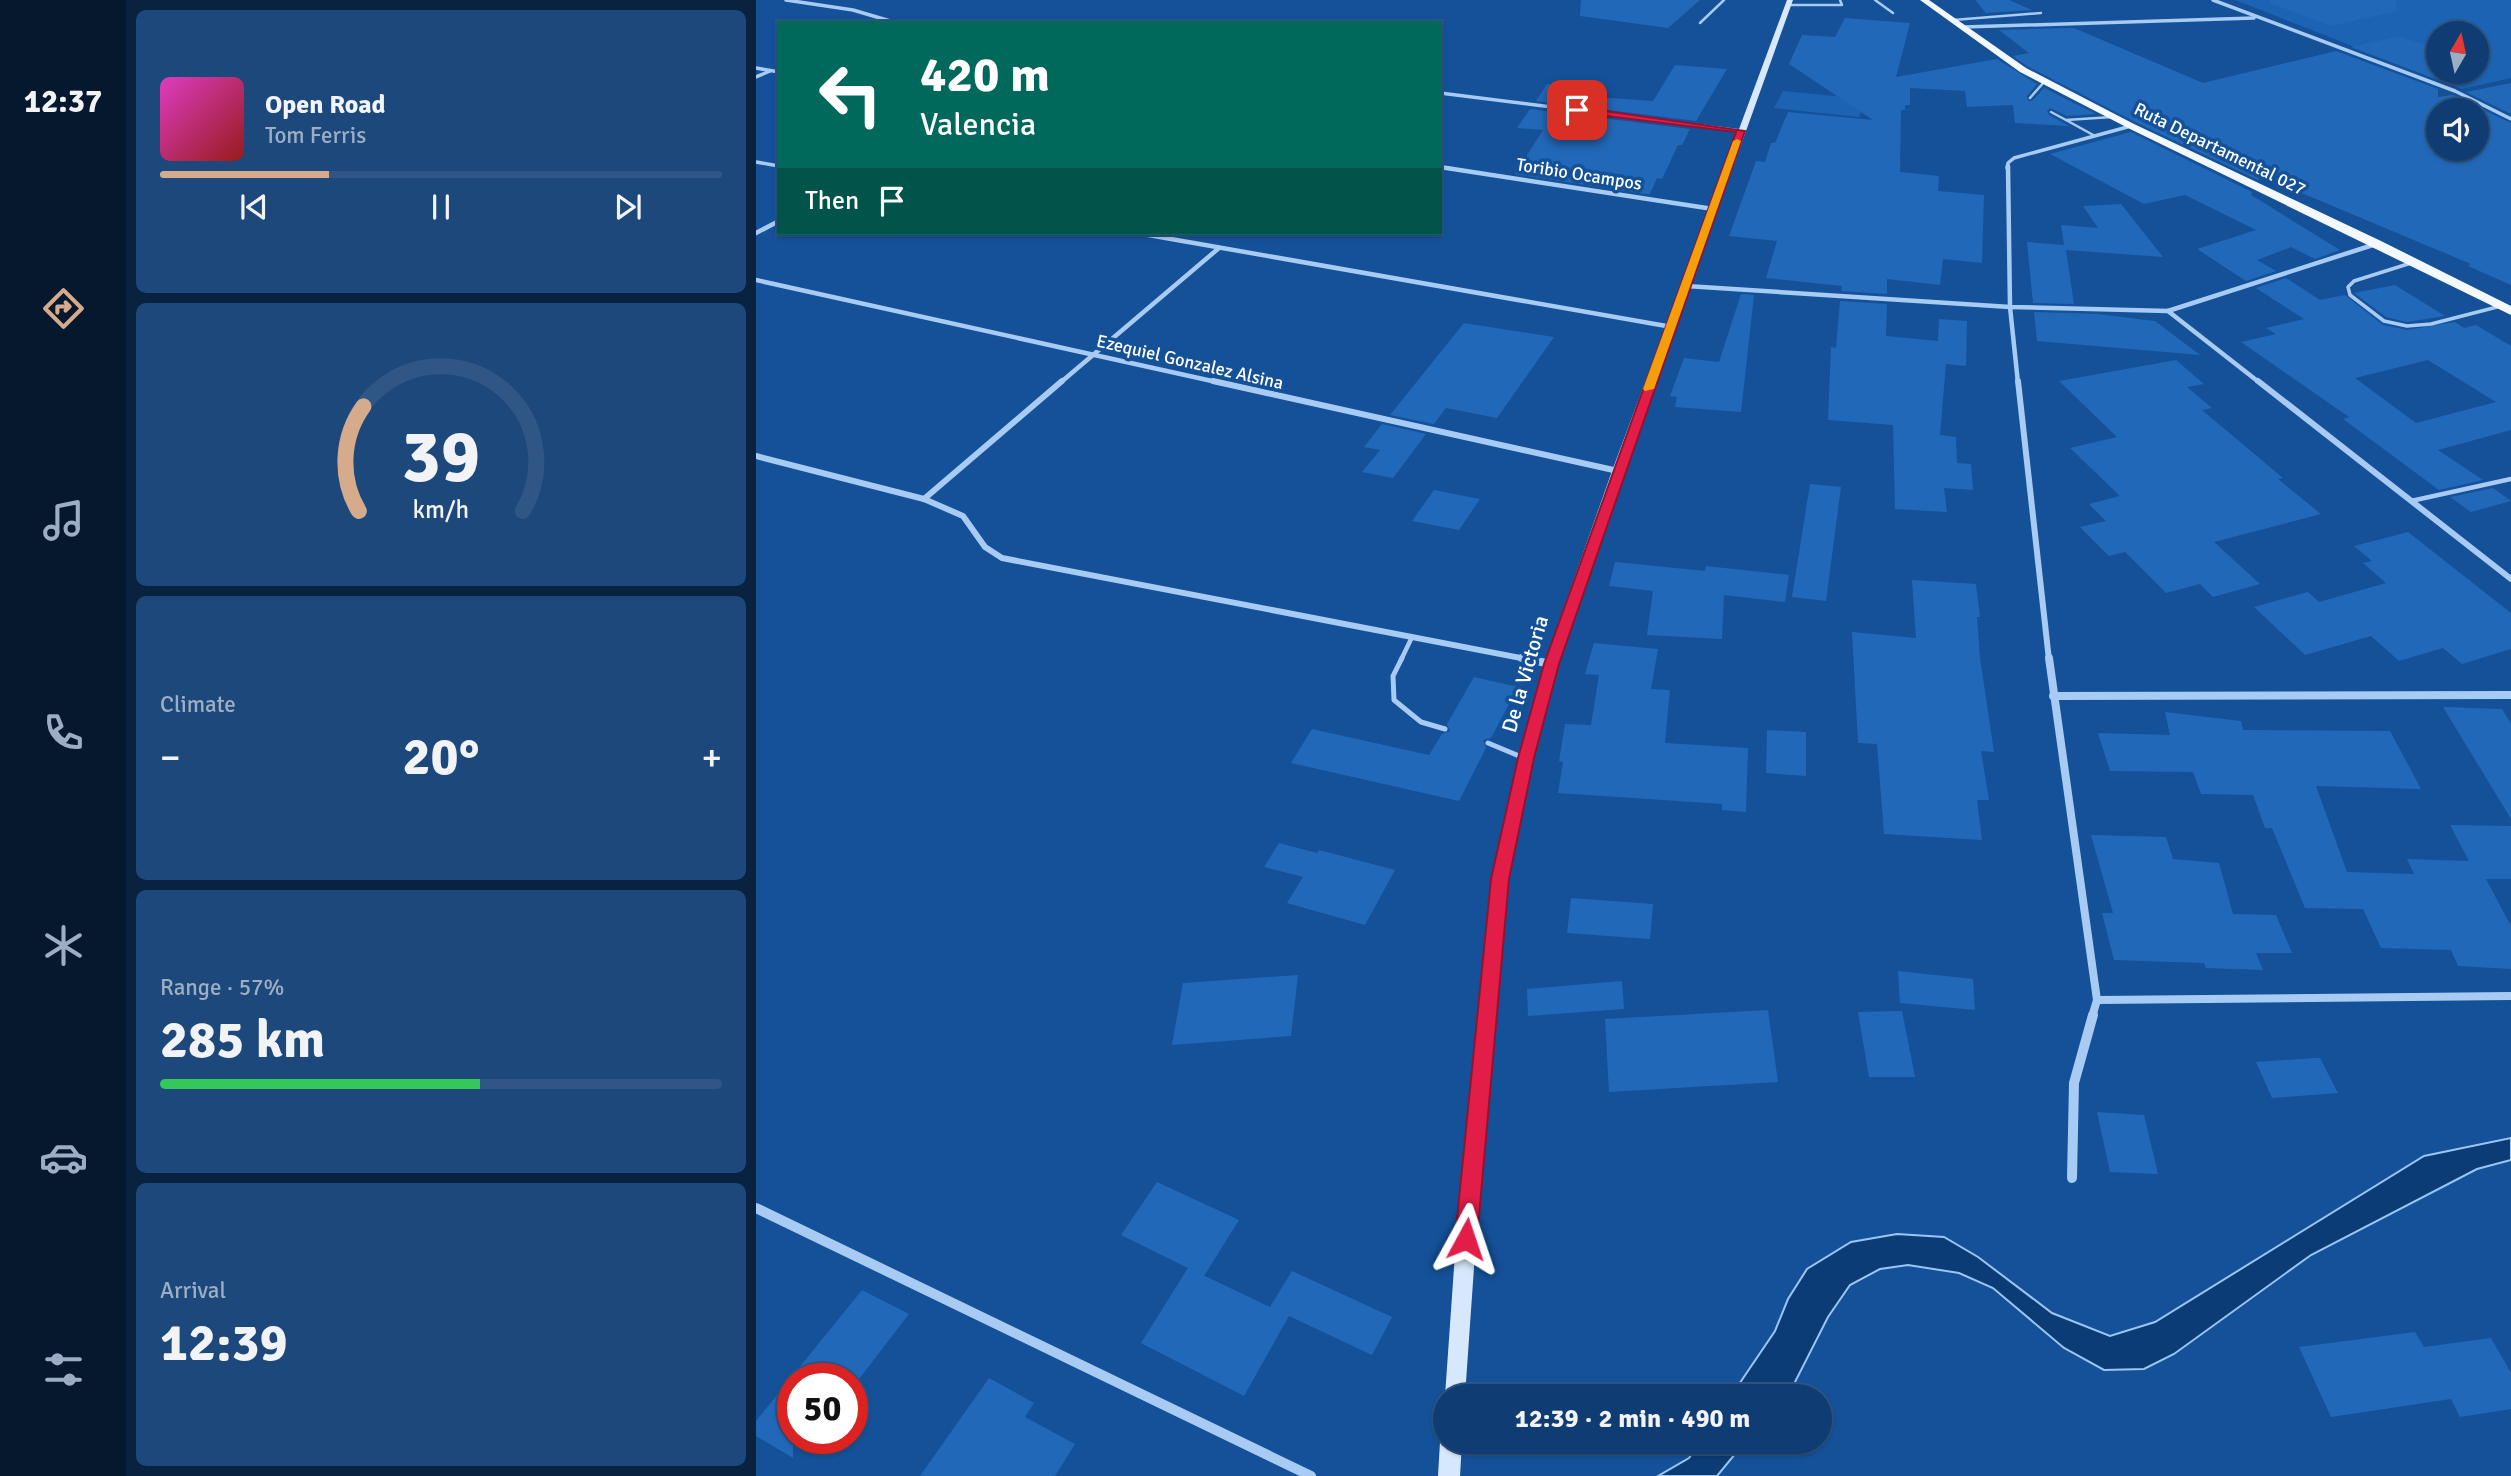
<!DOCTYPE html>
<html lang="en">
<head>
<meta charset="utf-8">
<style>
	:root { --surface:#0f3d73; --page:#1d487b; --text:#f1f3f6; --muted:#9baec4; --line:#2f5685; --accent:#d6ab8b }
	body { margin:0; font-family:Signika,sans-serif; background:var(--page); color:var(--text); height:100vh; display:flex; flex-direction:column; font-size:26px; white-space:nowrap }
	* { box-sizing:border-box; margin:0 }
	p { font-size:23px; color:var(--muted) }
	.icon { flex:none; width:38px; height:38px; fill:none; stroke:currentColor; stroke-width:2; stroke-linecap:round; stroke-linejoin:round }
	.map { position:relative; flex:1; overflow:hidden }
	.sheet { display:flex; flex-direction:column; gap:10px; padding:10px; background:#08223f; width:630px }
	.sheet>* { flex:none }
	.guide { position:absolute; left:21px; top:21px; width:665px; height:214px; border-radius:0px; box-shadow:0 2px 5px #0004,0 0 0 2px var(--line); background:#00695c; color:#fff; overflow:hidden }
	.needle { width:46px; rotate:9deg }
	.buttons { position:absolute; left:1670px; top:21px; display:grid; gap:14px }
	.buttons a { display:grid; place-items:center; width:63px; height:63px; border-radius:50%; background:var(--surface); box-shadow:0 2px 5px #0004,0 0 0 2px var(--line); font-size:35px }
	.speed { position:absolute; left:21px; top:1363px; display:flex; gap:14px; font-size:35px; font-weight:700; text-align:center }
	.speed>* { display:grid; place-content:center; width:91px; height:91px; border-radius:50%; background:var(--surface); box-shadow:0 2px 5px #0004,0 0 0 2px var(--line); line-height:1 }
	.speed .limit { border:10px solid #d22; background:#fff; color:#111 }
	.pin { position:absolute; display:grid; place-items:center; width:60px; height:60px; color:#fff; margin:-30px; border-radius:14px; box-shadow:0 4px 10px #0006 }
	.me { position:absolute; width:77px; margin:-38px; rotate:5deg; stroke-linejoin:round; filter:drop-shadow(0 0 5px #0008) }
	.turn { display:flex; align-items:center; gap:24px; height:147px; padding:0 28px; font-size:32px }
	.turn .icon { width:91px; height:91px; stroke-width:2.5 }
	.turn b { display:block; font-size:49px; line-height:60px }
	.then { display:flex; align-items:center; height:66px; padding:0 28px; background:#0003; gap:14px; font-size:26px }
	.big { font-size:52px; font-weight:700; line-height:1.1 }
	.sheet .widget { flex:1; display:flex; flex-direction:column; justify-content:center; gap:10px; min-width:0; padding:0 24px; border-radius:10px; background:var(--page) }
	.sheet .dial { align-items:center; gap:0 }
	.dial svg { height:182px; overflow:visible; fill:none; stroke:var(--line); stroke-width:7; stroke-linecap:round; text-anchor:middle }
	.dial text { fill:var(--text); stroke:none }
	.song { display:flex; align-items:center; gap:21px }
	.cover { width:84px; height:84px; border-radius:10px; background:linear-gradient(135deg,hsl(310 70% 55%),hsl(0 70% 35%)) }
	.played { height:7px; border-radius:4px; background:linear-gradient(90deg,var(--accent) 30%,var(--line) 30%) }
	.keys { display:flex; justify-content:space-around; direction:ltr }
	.heat { display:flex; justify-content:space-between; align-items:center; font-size:38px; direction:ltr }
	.charge { height:10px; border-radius:5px; background:linear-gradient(90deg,#34c759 57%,var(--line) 0) }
	.trip { position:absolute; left:677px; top:1384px; width:399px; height:70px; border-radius:35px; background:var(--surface); box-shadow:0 2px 5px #0004,0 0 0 2px var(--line); font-weight:700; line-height:70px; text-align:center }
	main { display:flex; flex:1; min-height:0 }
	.dock { display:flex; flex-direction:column; width:126px; justify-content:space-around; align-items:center; background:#06182e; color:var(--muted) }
	.dock .icon { width:49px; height:49px }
	.dock .selected { color:var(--accent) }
	.dock b { font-size:32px; color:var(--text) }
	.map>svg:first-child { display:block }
	.green { fill:#1c63b3; fill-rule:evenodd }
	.water { fill:#0c3c76; stroke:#9ac6f6; stroke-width:2 }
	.building { fill:#2268b8; fill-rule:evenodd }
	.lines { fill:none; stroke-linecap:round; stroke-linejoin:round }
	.lane-far3 { stroke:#a8cbf3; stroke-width:2.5 }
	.lane-far2 { stroke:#a8cbf3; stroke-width:3.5 }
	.lane-far1 { stroke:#a8cbf3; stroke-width:4.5 }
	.lane { stroke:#a8cbf3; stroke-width:5 }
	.street-far4 { stroke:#a8cbf3; stroke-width:3.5 }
	.street-far3 { stroke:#a8cbf3; stroke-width:4.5 }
	.street-far2 { stroke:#a8cbf3; stroke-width:6 }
	.street-far1 { stroke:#a8cbf3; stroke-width:8 }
	.street { stroke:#a8cbf3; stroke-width:10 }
	.secondary { fill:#d7e8fd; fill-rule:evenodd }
	.primary { fill:#f3f8ff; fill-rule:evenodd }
	.route { fill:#e11d48; stroke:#92132f; stroke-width:2 }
	.slow { fill:#f59e0b }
	.labels { text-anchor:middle; stroke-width:7; stroke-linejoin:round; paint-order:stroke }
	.far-street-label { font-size:18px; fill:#fff; stroke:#145199 }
	.street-label { font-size:21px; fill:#fff; stroke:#145199 }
</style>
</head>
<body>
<main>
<nav class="dock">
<b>12:37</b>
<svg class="icon selected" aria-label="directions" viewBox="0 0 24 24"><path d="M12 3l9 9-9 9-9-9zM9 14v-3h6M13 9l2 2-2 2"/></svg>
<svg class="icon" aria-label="music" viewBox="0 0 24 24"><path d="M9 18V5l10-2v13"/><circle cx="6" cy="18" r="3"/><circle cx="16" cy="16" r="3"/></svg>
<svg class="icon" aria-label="phone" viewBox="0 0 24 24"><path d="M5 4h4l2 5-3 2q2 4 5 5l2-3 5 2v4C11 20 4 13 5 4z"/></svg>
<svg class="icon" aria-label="climate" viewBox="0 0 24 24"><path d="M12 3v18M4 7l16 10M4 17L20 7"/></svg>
<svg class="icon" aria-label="car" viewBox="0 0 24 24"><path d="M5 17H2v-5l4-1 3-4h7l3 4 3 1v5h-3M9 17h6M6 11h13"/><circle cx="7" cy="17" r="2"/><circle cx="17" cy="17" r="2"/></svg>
<svg class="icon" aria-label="filters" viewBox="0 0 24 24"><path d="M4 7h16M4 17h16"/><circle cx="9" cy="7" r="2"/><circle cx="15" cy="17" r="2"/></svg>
</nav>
<section class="sheet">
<div class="widget">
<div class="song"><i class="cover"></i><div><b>Open Road</b><p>Tom Ferris</p></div></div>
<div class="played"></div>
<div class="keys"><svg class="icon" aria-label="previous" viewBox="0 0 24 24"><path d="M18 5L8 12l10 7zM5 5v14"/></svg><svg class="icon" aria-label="pause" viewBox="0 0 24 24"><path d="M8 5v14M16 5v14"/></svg><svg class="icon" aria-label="next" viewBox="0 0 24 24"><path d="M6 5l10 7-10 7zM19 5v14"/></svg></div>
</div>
<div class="widget dial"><svg viewBox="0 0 100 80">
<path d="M14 69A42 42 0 1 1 86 69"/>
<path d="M14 69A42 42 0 0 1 16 23" stroke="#d6ab8b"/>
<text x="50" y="56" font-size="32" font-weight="700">39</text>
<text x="50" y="72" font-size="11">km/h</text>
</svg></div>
<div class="widget"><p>Climate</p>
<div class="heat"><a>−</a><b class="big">20°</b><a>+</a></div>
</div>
<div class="widget"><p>Range · 57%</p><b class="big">285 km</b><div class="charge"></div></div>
<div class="widget"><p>Arrival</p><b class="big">12:39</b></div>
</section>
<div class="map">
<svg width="1755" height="1476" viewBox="0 0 1755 1476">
	<rect width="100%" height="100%" fill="#145199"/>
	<g class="green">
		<path d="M1479,0H1755V78L1706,89ZM1682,33H1720V72H1682Z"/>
		<path d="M1027,91L1110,99L1103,117L1018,108Z"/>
	</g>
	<g class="water">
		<path d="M1755,1138V1160L1721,1169L1555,1255L1418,1354L1388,1369L1348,1370L1308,1348L1237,1288L1203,1273L1152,1265L1124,1269L1094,1285L1072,1317L1038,1384L1027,1396H975L1019,1331L1032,1299L1051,1269L1095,1242L1141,1234L1188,1237L1222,1257L1296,1313L1354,1336L1399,1322L1668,1156Z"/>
		<path d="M944,1442H989L961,1476H902L933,1458Z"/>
	</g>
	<g class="building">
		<path d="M825,0H944L912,28L824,16Z"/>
		<path d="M1219,0H1253L1276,10L1230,13Z"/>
		<path d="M1514,0H1640L1641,11L1575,26L1514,3Z"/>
		<path d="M1089,18L1154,23L1140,77L1241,59L1281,84L1271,96L1272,101H1276L1288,88L1340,114L1311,116L1294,108L1291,111L1293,115L1313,126L1259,123L1257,105L1211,107L1209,91L1154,88V105H1149V110H1145L1144,172L1183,176L1182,191L1228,195L1226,263L1187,259L1184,285L1131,279V294L1085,291L1086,286L1010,278L1021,241L973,236L1000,161L1009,162L1015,143H1019L1032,112L1117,120L1033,64L1046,35L1079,37Z"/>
		<path d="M1318,28L1447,83L1580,51L1682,89V97L1697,95L1755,123V285L1712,266L1715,264L1505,176L1502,180L1379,122L1271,66L1257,56L1273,53L1243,30ZM1682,110H1720V149H1682Z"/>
		<path d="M1643,36L1682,49V80L1595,47Z"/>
		<path d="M919,65L971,69L940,121L780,101L791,84L844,88L839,97L897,101Z"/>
		<path d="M1755,83V114L1710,92Z"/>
		<path d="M774,109L934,129L926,145H922L906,179L901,178L894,194H889L759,174L787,130L761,128Z"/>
		<path d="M1375,132L1496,192L1495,195L1584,250L1559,259L1535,247L1501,260L1520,271L1490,281L1441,249L1500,230L1429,195L1388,204L1294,154Z"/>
		<path d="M1365,204L1407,257L1310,250L1318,304L1277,303L1271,242L1308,245L1305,225L1342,228L1327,206Z"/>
		<path d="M1530,278L1564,300L1589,295L1627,325L1651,330L1699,322L1708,328L1720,325L1755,346V430L1682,450L1727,480L1683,490L1587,419L1593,417L1485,342L1520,334L1510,328L1548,319L1500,288ZM1672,360L1740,402L1660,423L1599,378Z"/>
		<path d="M1639,285L1689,316L1651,322L1630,317L1598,293Z"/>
		<path d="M985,294L998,295L985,412L919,407L921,397L914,396L928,358L963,362Z"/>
		<path d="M1084,301L1131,304L1130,336L1182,341L1183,319L1211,321L1210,366L1190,364L1184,435L1200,437L1201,463L1215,464L1217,490L1188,488L1191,512L1139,509L1137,425L1072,420L1075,347L1080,348Z"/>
		<path d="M1278,312L1341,314L1399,321L1444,355L1281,341Z"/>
		<path d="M708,323L798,337L741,418L690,408L678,424L634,415Z"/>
		<path d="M1420,360L1448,384L1431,387L1456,408L1446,410L1527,478L1522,479L1565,514L1458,542L1504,584L1457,597L1444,584L1410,593L1369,552L1353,556L1324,527L1350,521L1333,504L1364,496L1314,448L1361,437L1303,381Z"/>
		<path d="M626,424L670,434L637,478L606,472L624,450L608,447Z"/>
		<path d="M1054,484L1085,487L1070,601L1036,597Z"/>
		<path d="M1737,488L1755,501L1715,512L1694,497Z"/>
		<path d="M678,490L724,499L703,530L656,521Z"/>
		<path d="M1652,532L1755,613V649L1706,664L1687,648L1643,661L1615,636L1549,655L1498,607L1552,592L1563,602L1630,583L1607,563L1616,561L1598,546Z"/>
		<path d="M859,562L949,571L950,566L1033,575L1029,602L968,595L966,639L891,635L897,591L853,586Z"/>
		<path d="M1156,580L1220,584L1224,617H1221L1224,658L1238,752L1225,751L1233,800H1221L1226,840L1128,834L1121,744L1102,743L1096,632L1160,638Z"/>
		<path d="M838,643L902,649L895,689L914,690L909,743L992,748L990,812L966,810V804L802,793L807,762L803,761L809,724L835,725L843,675L829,674Z"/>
		<path d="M718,677L762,687L735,738L727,740L730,748L703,801L535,763L556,729L673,755L686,734L694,731L691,724Z"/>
		<path d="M1687,707L1746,709L1755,724V819Z"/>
		<path d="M1409,712L1485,721L1487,730L1634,731L1665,789L1560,786L1591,872L1658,874L1651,859L1713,861L1694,825L1755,826V879H1730L1755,926V969L1702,966L1695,950L1625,948L1607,909L1549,908L1516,828H1509L1497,795L1445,794L1437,772L1354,771L1342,733L1414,735Z"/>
		<path d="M1011,730L1050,732V776L1010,773Z"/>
		<path d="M1335,835L1410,837L1417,859L1463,863L1477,914L1520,915L1536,953H1500L1507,970L1450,968L1448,963L1358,960L1346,913H1357Z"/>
		<path d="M523,843L561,853L563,850L639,870L609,925L531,903L547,877L508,867Z"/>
		<path d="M815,898L897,904L894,939L811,933Z"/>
		<path d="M1142,971L1217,979L1219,1010L1144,1003Z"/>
		<path d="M542,975L535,1036L416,1045L427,983Z"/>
		<path d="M866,981L868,1009L772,1016L771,989Z"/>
		<path d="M1012,1010L1022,1082L853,1092L849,1019Z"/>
		<path d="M1146,1011L1159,1077H1113L1102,1012Z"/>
		<path d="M1560,1058H1564L1582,1093L1516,1098L1500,1062Z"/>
		<path d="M1341,1112L1388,1115L1402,1174L1354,1172Z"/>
		<path d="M401,1182L483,1220L448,1276L365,1235Z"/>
		<path d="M432,1268L514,1307L536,1271L636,1317L616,1355L533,1316L488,1396L385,1343Z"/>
		<path d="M106,1290L153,1314L103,1379H37V1458L0,1436V1421Z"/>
		<path d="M1659,1332L1668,1347L1735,1338L1755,1373V1409L1704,1417L1695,1399L1575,1417L1543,1347Z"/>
		<path d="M233,1378L278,1403L269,1417L319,1444L299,1476H164Z"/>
	</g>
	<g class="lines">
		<g class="lane-far3">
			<path d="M1119,0L1137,13"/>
			<path d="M1032,5H1086L1084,0"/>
			<path d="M1197,20L1285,13"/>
			<path d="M944,23L968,0"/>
			<path d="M1274,98L1289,81"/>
			<path d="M1295,112L1310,120L1356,117"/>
			<path d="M1310,120L1339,136"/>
		</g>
		<path class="lane-far2" d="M1655,263L1598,281L1592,287L1594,295L1628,321L1651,326L1675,324L1745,306"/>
		<g class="lane-far1">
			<path d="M1655,501L1755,479"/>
			<path d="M645,660L656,637"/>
		</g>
		<g class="lane">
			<path d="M646,658L637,676L638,700L665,722L689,729"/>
			<path d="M732,743L768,758"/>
		</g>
		<g class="street-far4">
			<path d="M30,0L97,10L141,23"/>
			<path d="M1457,0L1699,91L1755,119"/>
			<path d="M1208,27L1498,18"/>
			<path d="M0,68L23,72"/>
			<path d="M0,77L14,71"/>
			<path d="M684,93L985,131"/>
			<path d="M0,162L23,166"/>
			<path d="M684,167L690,168"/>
			<path d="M1251,168L1252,163L1258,158L1375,126"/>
		</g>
		<g class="street-far3">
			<path d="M1252,166L1254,307L1262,383"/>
			<path d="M684,167L957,209"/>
			<path d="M0,233L23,221"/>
			<path d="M381,233L916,327"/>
			<path d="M0,280L465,383"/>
			<path d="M930,286L1254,307L1412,311L1620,244"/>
			<path d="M1412,311L1504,383"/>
			<path d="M304,383L463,248"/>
		</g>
		<g class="street-far2">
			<path d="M457,381L862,471"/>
			<path d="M1262,381L1293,660"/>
			<path d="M1502,381L1755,579"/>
			<path d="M0,456L168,499L207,516L229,547L246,558L775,660"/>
			<path d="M168,499L306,381"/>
		</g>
		<g class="street-far1">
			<path d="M766,658L795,664"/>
			<path d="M1293,658L1341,1000L1336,1017"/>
			<path d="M1297,696L1755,695"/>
			<path d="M1341,1000L1755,996"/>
		</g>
		<g class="street">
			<path d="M1316,1178L1318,1083L1337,1015"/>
			<path d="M0,1208L555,1476"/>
		</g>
		<g class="secondary">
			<path d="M1031,0H1037L868,471L802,664L777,758L752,879L720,1239L709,1396H690V1398L689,1396L700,1239L736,879L763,758L788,664L856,471Z"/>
			<path d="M687,1434H690V1442H706L704,1476H682L684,1442Z"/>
		</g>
		<path class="primary" d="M1164,0H1173L1270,68L1378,124L1625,241L1755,306V315L1372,128L1264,72Z"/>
	</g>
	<path class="route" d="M821,107L989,131L803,664L778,758L753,879L721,1239L717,1247L710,1250L702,1247L699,1239L735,879L762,758L788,664L980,132L818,112Z"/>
	<path class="slow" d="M981,139L985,141L898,389L889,391L887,389L977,141Z"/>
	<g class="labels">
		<g class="far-street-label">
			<text transform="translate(1464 149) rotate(26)" y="6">Ruta Departamental 027</text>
			<text transform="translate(823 174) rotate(9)" y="6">Toribio Ocampos</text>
			<text transform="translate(434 362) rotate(13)" y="6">Ezequiel Gonzalez Alsina</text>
		</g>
		<g class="street-label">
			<text transform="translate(769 674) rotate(-74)" y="7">De la Victoria</text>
		</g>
	</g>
</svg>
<div class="buttons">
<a><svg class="needle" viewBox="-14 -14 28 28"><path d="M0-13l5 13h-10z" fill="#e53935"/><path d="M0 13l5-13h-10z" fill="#9baec4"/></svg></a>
<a><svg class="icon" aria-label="sound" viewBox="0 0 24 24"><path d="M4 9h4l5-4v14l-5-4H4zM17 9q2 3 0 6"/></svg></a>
</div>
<div class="speed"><div class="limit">50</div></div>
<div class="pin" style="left:821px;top:110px;background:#d93025"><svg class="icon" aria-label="arrive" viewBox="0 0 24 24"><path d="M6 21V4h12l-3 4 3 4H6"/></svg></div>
<svg class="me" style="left:710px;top:1239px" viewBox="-20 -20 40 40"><path d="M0-17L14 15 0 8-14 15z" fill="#e11d48" stroke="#fff" stroke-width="4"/></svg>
<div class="trip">12:39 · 2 min · 490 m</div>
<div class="guide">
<div class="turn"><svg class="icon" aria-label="left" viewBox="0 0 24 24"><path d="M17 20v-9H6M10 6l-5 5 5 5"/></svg><div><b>420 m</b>Valencia</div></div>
<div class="then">Then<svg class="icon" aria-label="arrive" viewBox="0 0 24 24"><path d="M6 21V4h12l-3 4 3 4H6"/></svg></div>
</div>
</div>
</main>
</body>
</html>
